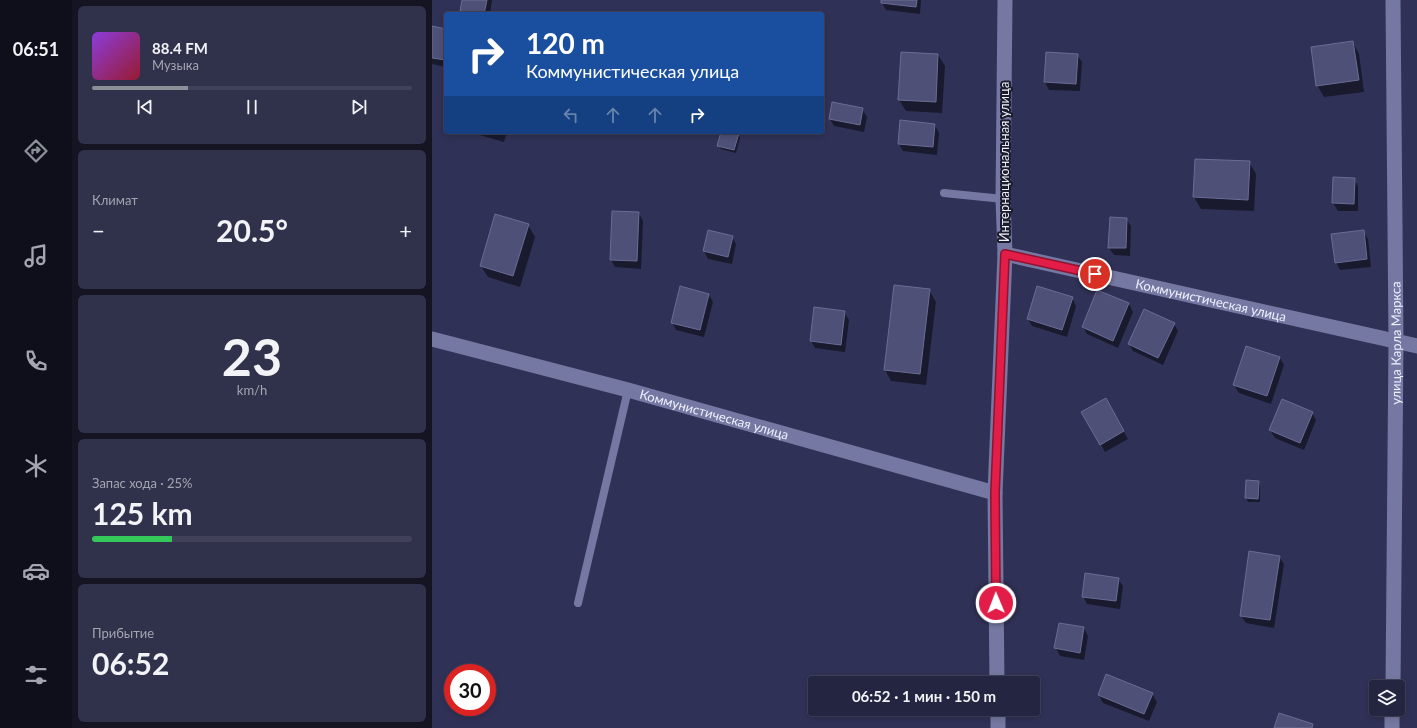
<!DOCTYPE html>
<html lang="ru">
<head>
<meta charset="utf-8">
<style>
	:root { --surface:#242540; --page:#30314b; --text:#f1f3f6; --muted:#a3a5b1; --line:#414259; --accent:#8c9099 }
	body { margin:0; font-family:Lato,sans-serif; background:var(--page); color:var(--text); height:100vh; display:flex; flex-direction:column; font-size:15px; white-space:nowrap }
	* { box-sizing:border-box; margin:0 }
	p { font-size:13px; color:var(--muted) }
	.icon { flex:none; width:22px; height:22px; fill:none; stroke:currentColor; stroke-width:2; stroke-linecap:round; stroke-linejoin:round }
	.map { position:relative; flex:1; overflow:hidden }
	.drawer { display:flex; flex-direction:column; gap:6px; padding:6px; background:#141423; width:360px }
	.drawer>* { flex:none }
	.guide { position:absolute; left:12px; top:12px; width:380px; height:122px; border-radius:4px; box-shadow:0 2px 6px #0003,0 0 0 1px var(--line); background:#1a4fa0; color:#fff; overflow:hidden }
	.controls { position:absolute; left:937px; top:680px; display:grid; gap:8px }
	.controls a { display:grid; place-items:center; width:36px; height:36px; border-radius:4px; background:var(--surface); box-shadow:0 2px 6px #0003,0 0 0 1px var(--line); font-size:20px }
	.speed { position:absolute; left:12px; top:664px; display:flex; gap:8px; font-size:20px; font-weight:700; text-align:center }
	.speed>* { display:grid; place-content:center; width:52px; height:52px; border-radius:50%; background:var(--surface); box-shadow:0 2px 6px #0003,0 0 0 1px var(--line); line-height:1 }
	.speed .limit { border:6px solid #d22; background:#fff; color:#111 }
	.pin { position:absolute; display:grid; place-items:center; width:34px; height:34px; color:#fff; margin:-17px; border:2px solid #fff; border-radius:50%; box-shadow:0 1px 4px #0007 }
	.me { position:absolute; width:44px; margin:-22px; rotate:359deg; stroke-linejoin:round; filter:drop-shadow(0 0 3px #0008) }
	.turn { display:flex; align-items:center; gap:14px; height:84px; padding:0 16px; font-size:18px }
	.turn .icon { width:52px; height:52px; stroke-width:2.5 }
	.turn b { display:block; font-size:28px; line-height:34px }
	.lanes { display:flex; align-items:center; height:38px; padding:0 16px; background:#0003; justify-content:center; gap:20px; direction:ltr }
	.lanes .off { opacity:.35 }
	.big { font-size:30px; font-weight:700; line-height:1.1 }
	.drawer .tile { flex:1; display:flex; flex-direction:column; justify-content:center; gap:6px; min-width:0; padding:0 14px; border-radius:6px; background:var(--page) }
	.drawer .dial { align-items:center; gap:0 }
	.dial b { font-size:52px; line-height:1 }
	.song { display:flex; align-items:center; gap:12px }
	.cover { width:48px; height:48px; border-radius:6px; background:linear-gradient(135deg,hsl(270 70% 55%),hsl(350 70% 35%)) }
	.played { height:4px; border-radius:2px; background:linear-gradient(90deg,var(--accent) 30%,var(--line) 30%) }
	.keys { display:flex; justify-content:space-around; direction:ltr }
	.heat { display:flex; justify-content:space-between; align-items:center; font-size:22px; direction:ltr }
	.charge { height:6px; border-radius:3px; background:linear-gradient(90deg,#34c759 25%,var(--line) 0) }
	.trip { position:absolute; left:376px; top:676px; width:232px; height:40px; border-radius:4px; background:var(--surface); box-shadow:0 2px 6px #0003,0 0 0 1px var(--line); font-weight:700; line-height:40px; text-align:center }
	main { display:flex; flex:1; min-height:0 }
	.tab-bar { display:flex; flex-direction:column; width:72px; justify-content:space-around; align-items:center; background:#0e0f1a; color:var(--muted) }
	.tab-bar .icon { width:28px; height:28px }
	.tab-bar .active { color:var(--accent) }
	.tab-bar b { font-size:18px; color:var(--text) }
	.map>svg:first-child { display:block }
	.shadow { fill:#0007 }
	.building { fill:#4e5077; stroke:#6a6c96 }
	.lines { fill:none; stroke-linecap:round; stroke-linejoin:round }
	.service { stroke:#7578a2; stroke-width:8 }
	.minor { stroke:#7578a2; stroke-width:15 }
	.route-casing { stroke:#92132f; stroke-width:10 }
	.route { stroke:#e11d48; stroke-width:7 }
	.labels { text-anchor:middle; stroke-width:4; stroke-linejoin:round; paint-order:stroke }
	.street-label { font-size:13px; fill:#eff0fe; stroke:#1b1b2c }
</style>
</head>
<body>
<main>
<nav class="tab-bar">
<b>06:51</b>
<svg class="icon active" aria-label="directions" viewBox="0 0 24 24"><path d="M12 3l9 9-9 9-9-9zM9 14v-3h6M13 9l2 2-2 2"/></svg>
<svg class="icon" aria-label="music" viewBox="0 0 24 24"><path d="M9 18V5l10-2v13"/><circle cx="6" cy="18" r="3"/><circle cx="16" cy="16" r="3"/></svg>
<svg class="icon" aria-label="phone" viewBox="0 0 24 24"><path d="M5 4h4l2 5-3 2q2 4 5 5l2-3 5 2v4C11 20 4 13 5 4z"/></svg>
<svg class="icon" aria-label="climate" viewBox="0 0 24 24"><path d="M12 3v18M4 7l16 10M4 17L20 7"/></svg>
<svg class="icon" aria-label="car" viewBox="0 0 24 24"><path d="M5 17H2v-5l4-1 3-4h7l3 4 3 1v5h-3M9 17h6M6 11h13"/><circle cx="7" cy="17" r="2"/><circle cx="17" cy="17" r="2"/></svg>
<svg class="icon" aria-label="filters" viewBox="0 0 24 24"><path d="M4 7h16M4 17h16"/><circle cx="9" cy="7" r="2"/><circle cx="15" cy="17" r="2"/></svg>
</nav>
<section class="drawer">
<div class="tile">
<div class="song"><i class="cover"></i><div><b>88.4 FM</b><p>Музыка</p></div></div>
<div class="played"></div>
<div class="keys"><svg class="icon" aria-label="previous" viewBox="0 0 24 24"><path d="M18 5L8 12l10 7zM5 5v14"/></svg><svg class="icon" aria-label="pause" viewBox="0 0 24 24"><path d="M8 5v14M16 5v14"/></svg><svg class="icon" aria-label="next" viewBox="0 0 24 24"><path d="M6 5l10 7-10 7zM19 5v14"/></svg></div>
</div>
<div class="tile"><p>Климат</p>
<div class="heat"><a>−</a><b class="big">20.5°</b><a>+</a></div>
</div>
<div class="tile dial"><b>23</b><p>km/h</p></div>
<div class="tile"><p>Запас хода · 25%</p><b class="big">125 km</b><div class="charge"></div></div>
<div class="tile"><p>Прибытие</p><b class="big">06:52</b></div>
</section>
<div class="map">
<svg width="985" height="728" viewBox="0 0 985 728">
	<rect width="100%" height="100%" fill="#303156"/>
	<g class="shadow">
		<path d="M31,0H60L58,14H31L29,10Z"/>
		<path d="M450,0H489L488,14L454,10L450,3Z"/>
		<path d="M0,27L14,30V67L0,64Z"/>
		<path d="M921,43L927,54L932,92L892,97L885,85Z"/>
		<path d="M506,55L513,66L510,113L474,111L467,100Z"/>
		<path d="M645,55L650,62L648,91L617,90L613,82Z"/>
		<path d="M430,109L435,117L432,132L402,126L398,119Z"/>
		<path d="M503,125L507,133L505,155L471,151L467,144Z"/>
		<path d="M37,132H75L72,142Z"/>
		<path d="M290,132H298L306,134L308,137L304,153L289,149L286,145Z"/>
		<path d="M817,162L824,174L822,211L769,209L762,197Z"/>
		<path d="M902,178L922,179L926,186V211H906L901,203Z"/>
		<path d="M207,213L211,221L209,269L183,267L179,260Z"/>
		<path d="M694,219L699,226L698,256L682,255L677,248Z"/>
		<path d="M96,225L103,237L88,287L56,277L49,266Z"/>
		<path d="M276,231L300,237L304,244L300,264L276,259L272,251Z"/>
		<path d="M931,231L936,239L939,267L908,270L904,262Z"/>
		<path d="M497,290L504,302L494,385L459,381L453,370Z"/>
		<path d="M666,291L697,304L701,312L686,348L655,334L651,327Z"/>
		<path d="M277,295L281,302L272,337L244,330L240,322Z"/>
		<path d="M640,298L644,306L635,337L600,326L596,319Z"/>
		<path d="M412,312L417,320L413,352L383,348L379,341Z"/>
		<path d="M742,324L746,331L731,365L701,351L697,344Z"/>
		<path d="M848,358L852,365L839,404L807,393L802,385Z"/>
		<path d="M674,400L696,439L673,452L651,412Z"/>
		<path d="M880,413L884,420L872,450L843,438L838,430Z"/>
		<path d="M815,481L826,482L828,485V502H816L814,498Z"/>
		<path d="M847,557L852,564L842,628L814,623L809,616Z"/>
		<path d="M686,579L691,586L688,609L655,604L651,596Z"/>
		<path d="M652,628L656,636L652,660L628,656L624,648Z"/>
		<path d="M720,694L725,702L717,721L671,703L667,695Z"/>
	</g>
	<g class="building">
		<path d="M30,0H55L52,14L28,11Z"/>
		<path d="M449,0H485L484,7L449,3Z"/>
		<path d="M0,26L14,29V60L0,58Z"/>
		<path d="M921,41L927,80L884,86L879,47Z"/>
		<path d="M469,52L506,54L504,102L466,100Z"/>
		<path d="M614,52L646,54L644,84L612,82Z"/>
		<path d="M400,102L431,108L428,125L397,119Z"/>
		<path d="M468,120L503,124L501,147L466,144Z"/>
		<path d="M289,132L307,133L302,150L285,146Z"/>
		<path d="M763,159L818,161L816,200L761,197Z"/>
		<path d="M901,177L923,178L922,204L900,203Z"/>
		<path d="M180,211L207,212L205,261L178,260Z"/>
		<path d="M63,214L97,224L81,276L48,266Z"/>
		<path d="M678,217L695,218L694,248H676Z"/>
		<path d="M276,230L301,236L296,257L271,251Z"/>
		<path d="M932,230L935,259L903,263L899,234Z"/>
		<path d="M462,285L498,289L488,374L452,370Z"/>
		<path d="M248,286L277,294L268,330L239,323Z"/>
		<path d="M605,286L641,297L630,330L595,319Z"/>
		<path d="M665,290L697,303L681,341L650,327Z"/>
		<path d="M382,307L413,311L409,345L378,341Z"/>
		<path d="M712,309L743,323L726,358L696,344Z"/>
		<path d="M814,346L848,357L835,396L801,385Z"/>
		<path d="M674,398L692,431L668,445L649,412Z"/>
		<path d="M850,399L881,412L868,443L837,430Z"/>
		<path d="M814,480L827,481L826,499L813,498Z"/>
		<path d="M817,551L848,556L838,620L808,616Z"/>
		<path d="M653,573L687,578L684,601L650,597Z"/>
		<path d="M627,623L652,627L648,653L622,648Z"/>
		<path d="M674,674L721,693L712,714L666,695Z"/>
		<path d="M847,713L881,724L880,728H842Z"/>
	</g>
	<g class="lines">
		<g class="service">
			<path d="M512,193L571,199"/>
			<path d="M146,603L196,390"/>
		</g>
		<g class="minor">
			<path id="s1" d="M573,254L985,346"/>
			<path id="s2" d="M0,339L196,390L563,493"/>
			<path d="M565,683L563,493L573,254L571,199L573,0"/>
			<path id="s3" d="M961,687L964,341L961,0"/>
			<path d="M566,709V728"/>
			<path d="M960,728V709"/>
		</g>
	</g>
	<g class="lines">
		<g class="route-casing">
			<path id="route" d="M564,603L563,493L573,254L663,274"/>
		</g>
		<use href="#route" class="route"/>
	</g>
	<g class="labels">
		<g class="street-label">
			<text transform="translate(572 162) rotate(-90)" y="5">Интернациональная улица</text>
			<text dy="5" stroke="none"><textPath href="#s1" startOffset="211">Коммунистическая улица</textPath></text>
			<text dy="5" stroke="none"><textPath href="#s3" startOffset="344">улица Карла Маркса</textPath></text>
			<text dy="5" stroke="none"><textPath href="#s2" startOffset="292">Коммунистическая улица</textPath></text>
		</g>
	</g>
</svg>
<div class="controls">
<a><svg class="icon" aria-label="layers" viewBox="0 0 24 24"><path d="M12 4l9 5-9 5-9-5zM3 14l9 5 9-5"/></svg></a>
</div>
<div class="speed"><div class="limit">30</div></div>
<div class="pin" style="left:663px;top:274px;background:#d93025"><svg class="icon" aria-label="arrive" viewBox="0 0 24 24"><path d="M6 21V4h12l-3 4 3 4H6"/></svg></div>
<svg class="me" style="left:564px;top:603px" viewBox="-20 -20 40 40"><circle r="17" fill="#e11d48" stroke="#fff" stroke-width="3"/><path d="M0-11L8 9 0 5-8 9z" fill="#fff"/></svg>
<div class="trip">06:52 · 1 мин · 150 m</div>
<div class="guide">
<div class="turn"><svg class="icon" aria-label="right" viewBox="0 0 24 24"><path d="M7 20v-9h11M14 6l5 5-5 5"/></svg><div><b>120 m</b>Коммунистическая улица</div></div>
<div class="lanes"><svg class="icon off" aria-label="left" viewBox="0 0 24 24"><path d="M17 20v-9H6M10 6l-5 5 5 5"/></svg><svg class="icon off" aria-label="ahead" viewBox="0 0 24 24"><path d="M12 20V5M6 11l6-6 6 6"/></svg><svg class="icon off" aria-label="ahead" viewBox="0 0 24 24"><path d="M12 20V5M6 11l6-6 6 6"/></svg><svg class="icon" aria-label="right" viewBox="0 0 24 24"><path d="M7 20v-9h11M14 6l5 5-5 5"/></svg></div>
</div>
</div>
</main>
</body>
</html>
